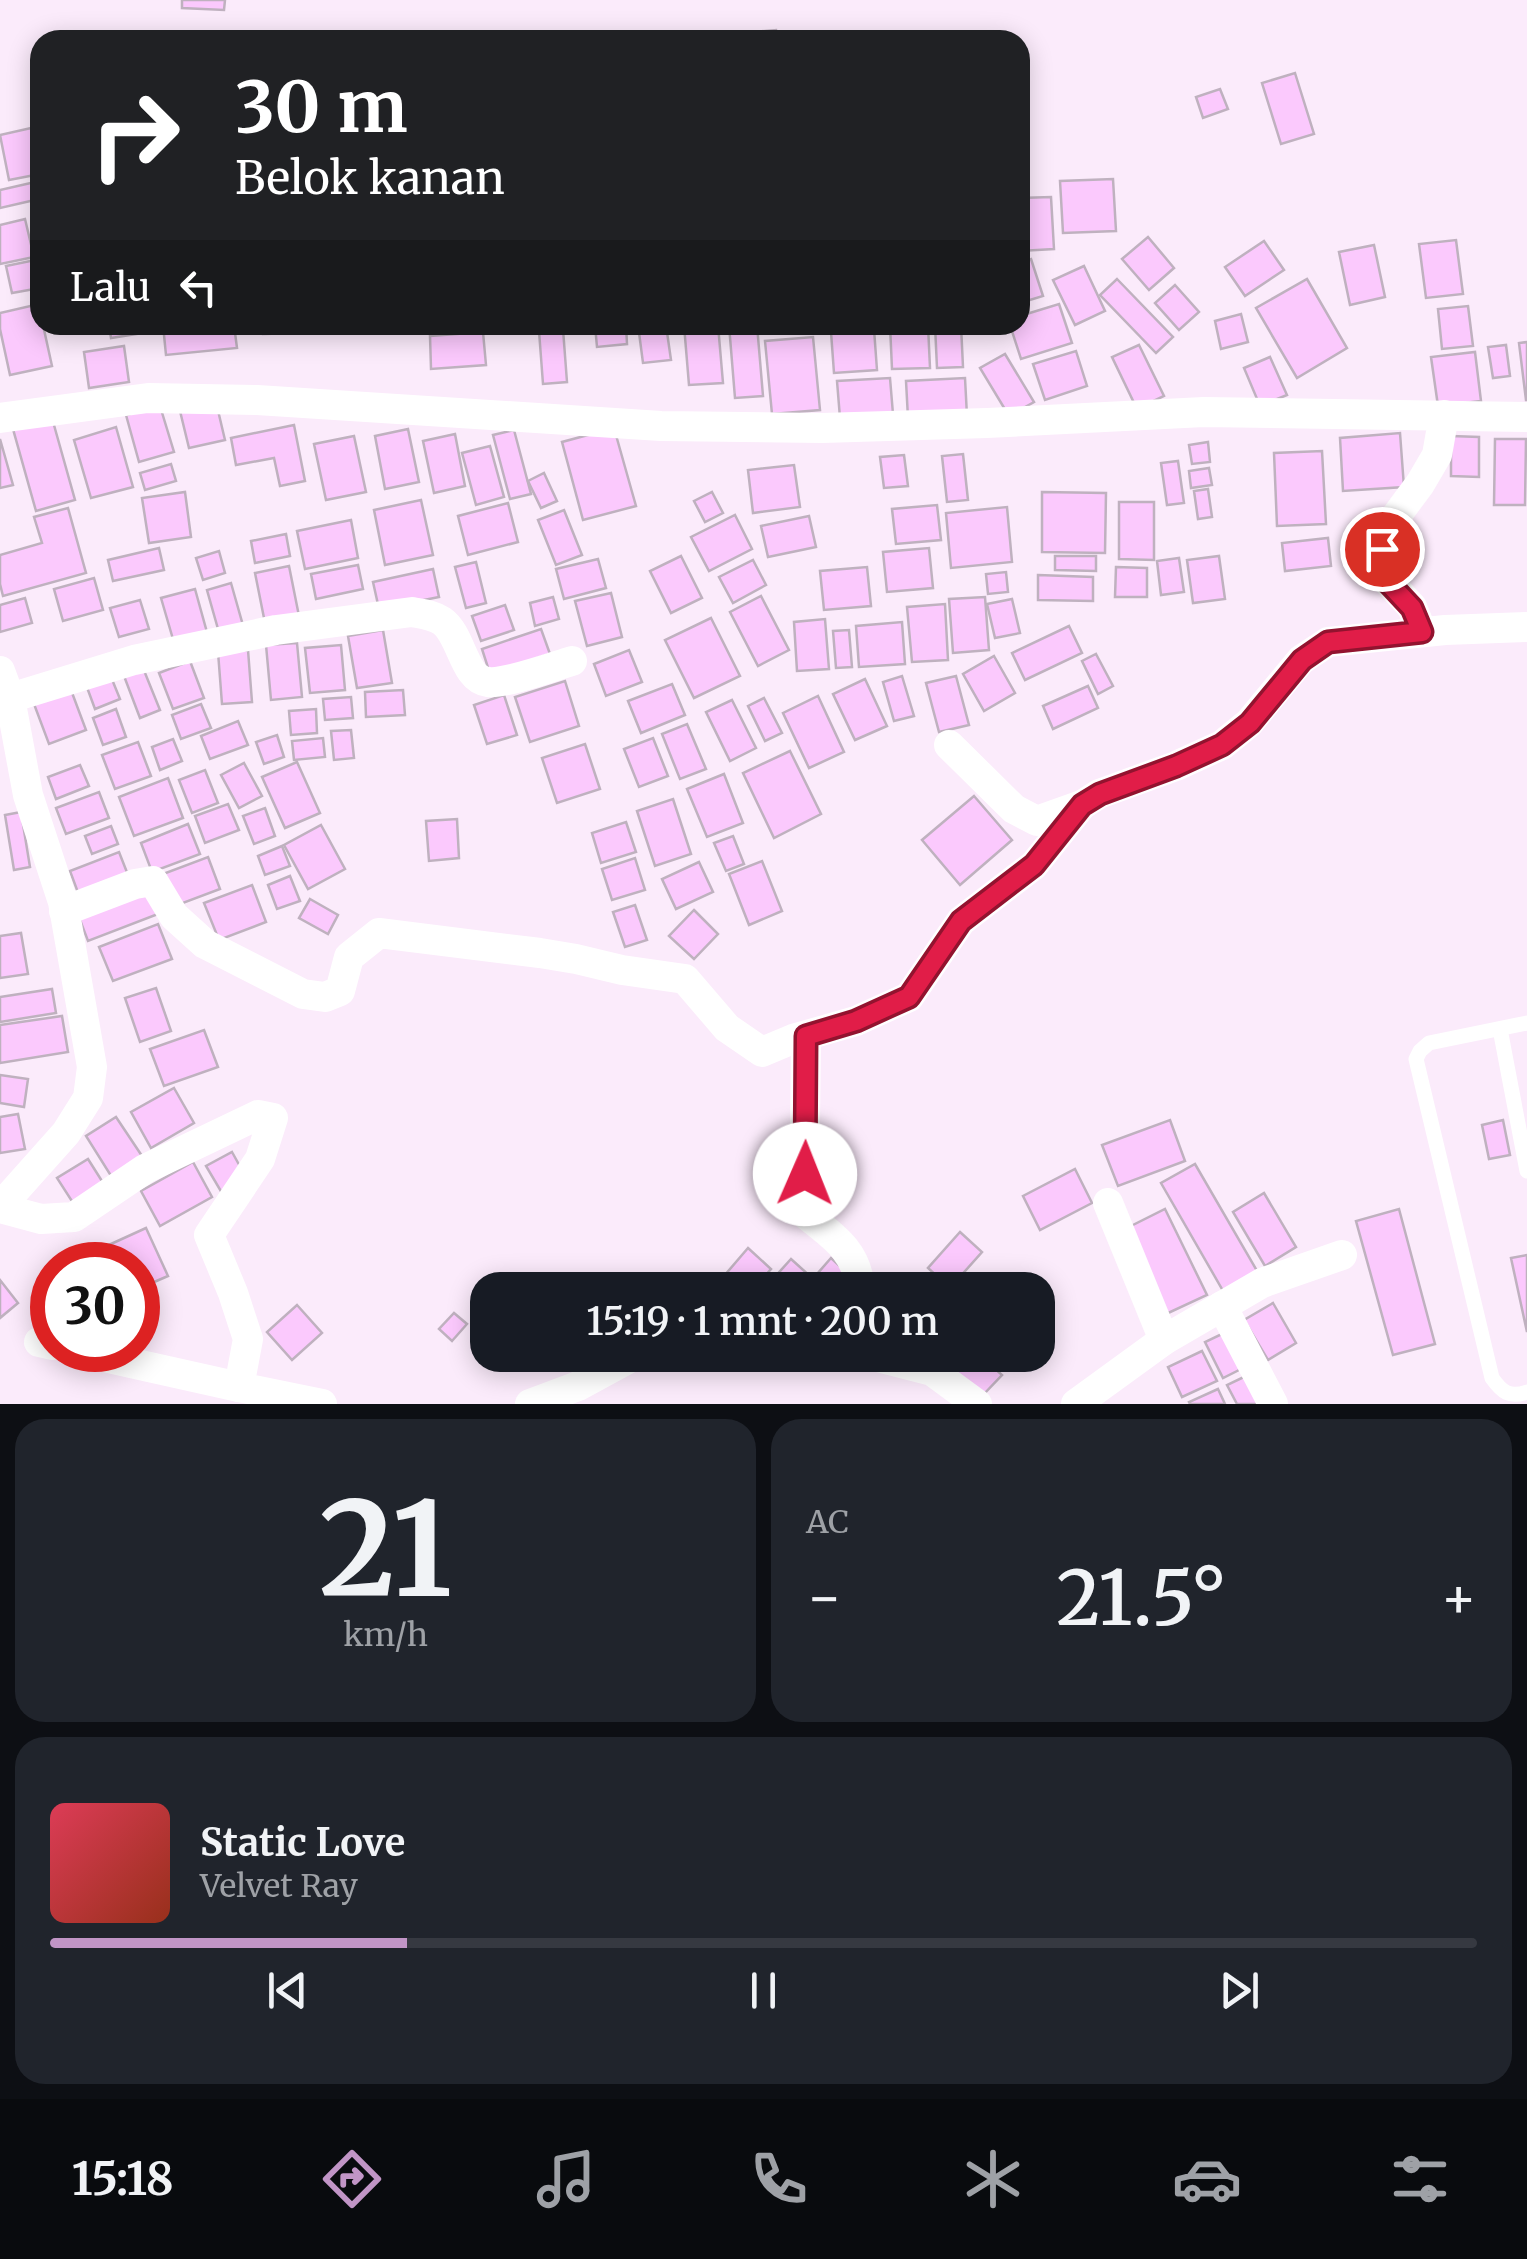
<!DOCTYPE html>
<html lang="id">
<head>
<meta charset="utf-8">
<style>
	:root { --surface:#171b24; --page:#20242c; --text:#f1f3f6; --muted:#9ea1a6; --line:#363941; --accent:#c195c6 }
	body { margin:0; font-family:Merriweather,serif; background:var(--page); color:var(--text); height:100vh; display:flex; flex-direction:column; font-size:38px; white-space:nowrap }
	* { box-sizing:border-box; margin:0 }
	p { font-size:32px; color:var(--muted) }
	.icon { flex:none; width:55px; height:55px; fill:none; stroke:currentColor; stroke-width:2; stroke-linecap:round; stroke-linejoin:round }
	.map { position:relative; height:1404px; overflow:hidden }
	.details { display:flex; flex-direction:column; gap:15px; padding:15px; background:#0d0f14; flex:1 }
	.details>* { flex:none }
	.banner { position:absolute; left:30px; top:30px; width:1000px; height:305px; border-radius:30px; box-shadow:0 5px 25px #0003; background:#202124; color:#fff; overflow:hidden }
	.speed { position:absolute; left:30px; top:1242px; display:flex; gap:20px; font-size:50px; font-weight:700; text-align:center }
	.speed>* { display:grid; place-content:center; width:130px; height:130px; border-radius:50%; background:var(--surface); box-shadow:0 5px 25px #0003; line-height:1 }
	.speed .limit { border:15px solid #d22; background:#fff; color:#111 }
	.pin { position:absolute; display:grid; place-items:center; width:85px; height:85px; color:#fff; margin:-42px; border:5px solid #fff; border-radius:50%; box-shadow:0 2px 10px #0007 }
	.me { position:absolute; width:110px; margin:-55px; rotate:1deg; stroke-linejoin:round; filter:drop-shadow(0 0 8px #0008) }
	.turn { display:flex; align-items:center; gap:35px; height:210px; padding:0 40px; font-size:45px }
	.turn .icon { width:130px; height:130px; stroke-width:2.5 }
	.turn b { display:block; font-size:70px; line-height:85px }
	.then { display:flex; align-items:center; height:95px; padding:0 40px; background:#0003; gap:20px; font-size:38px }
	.big { font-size:75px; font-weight:600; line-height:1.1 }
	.details .tile { flex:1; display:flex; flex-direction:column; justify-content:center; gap:15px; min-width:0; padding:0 35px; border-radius:30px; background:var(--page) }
	.details .dial { align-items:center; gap:0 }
	.dial b { font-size:130px; line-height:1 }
	.song { display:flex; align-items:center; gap:30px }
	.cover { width:120px; height:120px; border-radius:15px; background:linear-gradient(135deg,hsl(350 70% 55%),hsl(10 70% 35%)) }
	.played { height:10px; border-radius:5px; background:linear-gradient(90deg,var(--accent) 25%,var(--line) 25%) }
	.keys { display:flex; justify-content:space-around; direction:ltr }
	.heat { display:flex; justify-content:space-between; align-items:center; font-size:55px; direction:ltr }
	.details .tiles { flex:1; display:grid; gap:15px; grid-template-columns:1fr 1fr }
	.tile:last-child { grid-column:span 2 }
	.trip { position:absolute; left:470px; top:1272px; width:585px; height:100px; border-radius:30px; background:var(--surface); box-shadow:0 5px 25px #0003; font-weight:600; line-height:100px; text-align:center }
	.menu { display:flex; height:160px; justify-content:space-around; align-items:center; background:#090b0e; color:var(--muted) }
	.menu .icon { width:70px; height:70px }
	.menu .current { color:var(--accent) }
	.menu b { font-size:45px; color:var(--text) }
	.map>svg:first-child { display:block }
	.building { fill:#fbc9fd; stroke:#bfb1bf; stroke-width:2.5 }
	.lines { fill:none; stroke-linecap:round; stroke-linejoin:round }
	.service { stroke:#fff; stroke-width:15 }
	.minor { stroke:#fff; stroke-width:30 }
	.route-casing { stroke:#92132f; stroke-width:25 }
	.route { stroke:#e11d48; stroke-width:18 }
</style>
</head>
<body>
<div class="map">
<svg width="1527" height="1404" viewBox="0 0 1527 1404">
	<rect width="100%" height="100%" fill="#fbebfb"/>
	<g class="building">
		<path d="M182,0H225L224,10L182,8Z"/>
		<path d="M776,30L777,40H744L743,33Z"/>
		<path d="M1295,73L1314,134L1281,144L1262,83Z"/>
		<path d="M1220,89L1228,109L1203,118L1196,97Z"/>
		<path d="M31,128L40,174L9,180L0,135Z"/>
		<path d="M1113,179L1116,231L1063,233L1060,181Z"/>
		<path d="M35,182L39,199L0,208V190Z"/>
		<path d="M1051,197L1054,249L1020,251V198Z"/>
		<path d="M25,219L34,257L0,264V225Z"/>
		<path d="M1148,237L1174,268L1149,290L1122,259Z"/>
		<path d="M1456,240L1463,294L1426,298L1419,244Z"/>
		<path d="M1264,241L1284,270L1245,296L1225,267Z"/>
		<path d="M1374,245L1385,297L1350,305L1339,252Z"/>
		<path d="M40,259V288L12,293L6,266Z"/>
		<path d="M1031,259L1043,296L1020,303V263Z"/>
		<path d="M1084,266L1105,311L1075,325L1053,280Z"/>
		<path d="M1117,279L1173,337L1156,353L1100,295Z"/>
		<path d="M1307,279L1347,348L1297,378L1256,308Z"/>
		<path d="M1175,285L1199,312L1179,330L1155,303Z"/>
		<path d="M39,304L40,325H43L52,366L10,375L0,329V313Z"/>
		<path d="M1059,304L1072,343L1021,359L1010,325H1020V316Z"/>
		<path d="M1468,306L1473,346L1442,349L1438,309Z"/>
		<path d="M1241,314L1248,342L1221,349L1215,321Z"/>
		<path d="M109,325H142L143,333L111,338Z"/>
		<path d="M163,325H234L237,348L166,355Z"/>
		<path d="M262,325H302V333L263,334Z"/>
		<path d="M413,325H475V327L414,331Z"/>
		<path d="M595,325H626L627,344L597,347Z"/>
		<path d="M638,325H666L671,360L643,363Z"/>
		<path d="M684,325H718L723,383L689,385Z"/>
		<path d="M729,325H757L763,396L735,398Z"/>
		<path d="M890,325H928L930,368L892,369Z"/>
		<path d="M935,325H961L963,367L937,368Z"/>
		<path d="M563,329L567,382L543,384L539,331Z"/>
		<path d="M874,329L877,370L834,373L831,332Z"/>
		<path d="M483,332L486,365L431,369L430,336Z"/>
		<path d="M813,337L820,410L772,414L765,341Z"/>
		<path d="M1527,342V400H1526L1519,343Z"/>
		<path d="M1139,345L1164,396L1137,409L1112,357Z"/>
		<path d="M1506,345L1510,376L1493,378L1488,347Z"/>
		<path d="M124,346L129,382L89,388L84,352Z"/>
		<path d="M1076,351L1087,386L1045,400L1033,364Z"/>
		<path d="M1475,352L1481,401L1438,406L1431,357Z"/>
		<path d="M1005,354L1034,402L1009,416L980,368Z"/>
		<path d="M1270,357L1287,395L1260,406L1244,368Z"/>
		<path d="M890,378L893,414L840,418L837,381Z"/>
		<path d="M965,378L967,416L908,418L906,381Z"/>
		<path d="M216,402L225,440L189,448L180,411Z"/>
		<path d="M160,406L174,452L139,462L126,415Z"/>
		<path d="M52,418L75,500L36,511L13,429Z"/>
		<path d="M294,425L305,481L280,486L274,458L236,465L231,438Z"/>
		<path d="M116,427L133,487L91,498L74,440Z"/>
		<path d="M614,428L636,506L583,520L562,442Z"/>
		<path d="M408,429L419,482L385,489L375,436Z"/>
		<path d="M514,430L531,494L510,499L493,435Z"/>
		<path d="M1400,433L1404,487L1343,491L1340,438Z"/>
		<path d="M455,434L465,486L434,493L423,441Z"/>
		<path d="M354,436L366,492L326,500L314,444Z"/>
		<path d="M1451,436L1479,437V477L1451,476Z"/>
		<path d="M0,439L13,485L0,488Z"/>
		<path d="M1495,439H1526L1525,505H1494Z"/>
		<path d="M1208,442L1210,462L1192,464L1189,445Z"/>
		<path d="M490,446L504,497L476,505L462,453Z"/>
		<path d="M1322,451L1326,524L1277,526L1274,453Z"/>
		<path d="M963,454L968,500L947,502L942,456Z"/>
		<path d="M904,455L908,486L884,488L880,457Z"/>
		<path d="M1178,461L1184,503L1167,505L1161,463Z"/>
		<path d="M171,464L176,481L145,490L140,473Z"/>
		<path d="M794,465L800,507L753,513L748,470Z"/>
		<path d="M1209,468L1212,485L1191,488L1189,471Z"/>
		<path d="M544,473L557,501L541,508L528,481Z"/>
		<path d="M1208,489L1212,517L1198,519L1194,491Z"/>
		<path d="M185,492L191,537L149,543L142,498Z"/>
		<path d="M712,492L723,513L705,522L694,501Z"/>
		<path d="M1042,492L1106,493L1105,553L1042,552Z"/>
		<path d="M421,500L433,555L385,565L374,510Z"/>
		<path d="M1119,502H1154V560L1119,559Z"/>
		<path d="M508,503L518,542L468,555L458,516Z"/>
		<path d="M937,505L941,540L896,544L892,509Z"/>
		<path d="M1007,507L1012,562L951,568L946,513Z"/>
		<path d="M68,508L86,573L3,596L0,584V555L42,543L34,517Z"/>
		<path d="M564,510L582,555L556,565L538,520Z"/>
		<path d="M735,515L752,549L709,571L691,537Z"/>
		<path d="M809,516L816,547L768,557L761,526Z"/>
		<path d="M351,520L358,558L305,569L297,531Z"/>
		<path d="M286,534L290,556L255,563L251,541Z"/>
		<path d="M1328,538L1331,566L1285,571L1282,543Z"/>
		<path d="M159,548L164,570L113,581L108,560Z"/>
		<path d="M929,548L933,588L887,592L883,552Z"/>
		<path d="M219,551L225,573L203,580L196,558Z"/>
		<path d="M681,556L702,598L671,613L650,571Z"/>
		<path d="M1055,556H1096V571L1055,570Z"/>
		<path d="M1219,556L1225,599L1193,603L1187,560Z"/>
		<path d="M1179,558L1184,592L1161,595L1157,561Z"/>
		<path d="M598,559L606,588L564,599L556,569Z"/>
		<path d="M753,560L766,585L733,603L719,577Z"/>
		<path d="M476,562L486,603L466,608L455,567Z"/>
		<path d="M358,565L363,589L316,599L311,574Z"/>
		<path d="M289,566L299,616L265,623L255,573Z"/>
		<path d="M867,567L871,606L824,610L820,571Z"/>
		<path d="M1116,567L1147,568V597H1115Z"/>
		<path d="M433,569L439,597L379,609L373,582Z"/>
		<path d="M1006,572L1008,592L988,594L986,574Z"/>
		<path d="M1038,575L1093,577V601L1038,600Z"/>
		<path d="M94,578L103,610L63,621L54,589Z"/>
		<path d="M231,583L244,629L220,636L207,590Z"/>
		<path d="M195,589L208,636L175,646L161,598Z"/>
		<path d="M611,593L622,637L587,646L575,601Z"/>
		<path d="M761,596L789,650L758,666L730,612Z"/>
		<path d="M553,597L559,619L535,626L530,603Z"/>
		<path d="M985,597L989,650L953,653L949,599Z"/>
		<path d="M25,598L32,623L0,632V605Z"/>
		<path d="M1012,599L1020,633L995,638L987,604Z"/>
		<path d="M140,600L149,629L119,637L110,608Z"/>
		<path d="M945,604L948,660L912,662L907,607Z"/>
		<path d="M505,605L514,630L481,641L472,616Z"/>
		<path d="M711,618L740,676L694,698L665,640Z"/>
		<path d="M825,619L829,669L797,671L794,622Z"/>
		<path d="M902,622L905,664L859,667L856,626Z"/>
		<path d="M1069,626L1082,653L1025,680L1012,653Z"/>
		<path d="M541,629L550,654L490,674L482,649Z"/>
		<path d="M383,630L392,683L357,688L348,636Z"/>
		<path d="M849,630L852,667L836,668L833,631Z"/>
		<path d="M297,643L302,697L271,700L266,645Z"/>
		<path d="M341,645L345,690L310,693L305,648Z"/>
		<path d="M248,650L252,702L222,704L218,652Z"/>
		<path d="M629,650L642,682L606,696L594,664Z"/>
		<path d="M1096,654L1113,686L1098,694L1082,661Z"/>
		<path d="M994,656L1015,693L984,711L963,674Z"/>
		<path d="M190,661L204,698L173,709L159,673Z"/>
		<path d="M143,668L160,710L140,718L124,676Z"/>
		<path d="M109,672L120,699L95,709L85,682Z"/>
		<path d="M902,676L914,716L894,721L883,682Z"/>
		<path d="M956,676L969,725L939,732L926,683Z"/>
		<path d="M865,679L887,726L855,740L833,694Z"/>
		<path d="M565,681L579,726L530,742L515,697Z"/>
		<path d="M672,684L685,715L641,733L628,701Z"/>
		<path d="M1088,686L1098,708L1053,729L1043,706Z"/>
		<path d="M71,690L86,730L49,744L34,704Z"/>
		<path d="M403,690L405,715L366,717L365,692Z"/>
		<path d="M504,695L517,735L487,744L474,705Z"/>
		<path d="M818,696L844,752L809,768L783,713Z"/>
		<path d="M351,697L353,718L325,720L323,699Z"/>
		<path d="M764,698L782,733L765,741L748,706Z"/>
		<path d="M732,700L756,748L730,761L706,712Z"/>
		<path d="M201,704L211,728L181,739L172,715Z"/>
		<path d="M116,709L126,737L103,745L93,718Z"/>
		<path d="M316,709L317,733L291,735L289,711Z"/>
		<path d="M238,721L248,745L210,759L201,736Z"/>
		<path d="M687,724L706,769L680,779L662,734Z"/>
		<path d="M351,730L354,758L334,760L331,731Z"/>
		<path d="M277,735L284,757L264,764L256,742Z"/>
		<path d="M323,738L325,757L294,760L292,741Z"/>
		<path d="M653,738L668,776L639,787L624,749Z"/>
		<path d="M173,739L182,761L160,770L152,747Z"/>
		<path d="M138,742L151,776L115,789L102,755Z"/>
		<path d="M585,744L600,789L557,803L542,758Z"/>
		<path d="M790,751L821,814L774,838L743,773Z"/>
		<path d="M297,762L320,813L285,828L262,777Z"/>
		<path d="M244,763L262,796L239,808L221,775Z"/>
		<path d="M80,765L89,786L56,799L48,777Z"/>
		<path d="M205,770L218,803L192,813L179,780Z"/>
		<path d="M724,774L743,823L707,837L687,789Z"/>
		<path d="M168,778L183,818L134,836L119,797Z"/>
		<path d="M99,792L109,818L66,834L56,808Z"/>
		<path d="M974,796L1012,840L960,885L922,840Z"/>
		<path d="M673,799L691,854L655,866L637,811Z"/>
		<path d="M228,804L239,830L205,843L195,816Z"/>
		<path d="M265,808L275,836L254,844L243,816Z"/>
		<path d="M21,812L30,867L14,870L5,815Z"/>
		<path d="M457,819L459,858L429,861L426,821Z"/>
		<path d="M626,822L636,852L601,863L592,833Z"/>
		<path d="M188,824L200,854L152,872L141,843Z"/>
		<path d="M321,825L345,869L308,889L284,845Z"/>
		<path d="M111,826L118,844L92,854L85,836Z"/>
		<path d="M733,836L744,864L726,871L714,843Z"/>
		<path d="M282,846L290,866L265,875L258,856Z"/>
		<path d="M119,852L130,880L80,898L70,871Z"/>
		<path d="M208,857L220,889L175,906L163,874Z"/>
		<path d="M635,858L645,890L612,900L602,869Z"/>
		<path d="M762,861L782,911L749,925L729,874Z"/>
		<path d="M699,862L713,892L676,909L662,879Z"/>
		<path d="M290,876L300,901L277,909L268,885Z"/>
		<path d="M147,885L158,914L88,941L77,912Z"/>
		<path d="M252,885L266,922L219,940L204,903Z"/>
		<path d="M310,899L338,915L328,934L299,918Z"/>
		<path d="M635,905L647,940L625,947L613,912Z"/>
		<path d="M694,910L718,934L694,959L669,936Z"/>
		<path d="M158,924L172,959L113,981L99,947Z"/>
		<path d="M21,933L28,974L0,978V936Z"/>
		<path d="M156,988L171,1031L140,1042L125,998Z"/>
		<path d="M52,989L56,1013L0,1022V997Z"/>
		<path d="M62,1016L68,1052L0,1063V1025Z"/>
		<path d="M204,1030L218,1067L164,1086L150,1049Z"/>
		<path d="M0,1075L28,1079L24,1107L0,1103Z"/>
		<path d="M174,1088L194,1123L151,1148L131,1112Z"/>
		<path d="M18,1114L25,1149L0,1153V1117Z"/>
		<path d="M116,1117L144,1159L113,1179L86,1136Z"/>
		<path d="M1170,1120L1185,1161L1118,1186L1102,1145Z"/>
		<path d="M1503,1120L1510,1155L1489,1159L1482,1125Z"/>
		<path d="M232,1152L247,1179L222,1193L206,1166Z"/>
		<path d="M88,1159L107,1189L77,1209L57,1178Z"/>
		<path d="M193,1162L212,1197L160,1226L141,1191Z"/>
		<path d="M1195,1164L1260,1276L1226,1296L1161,1183Z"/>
		<path d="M1075,1169L1092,1203L1040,1230L1023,1196Z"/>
		<path d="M1264,1193L1296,1247L1265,1266L1233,1212Z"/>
		<path d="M1165,1209L1207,1295L1166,1314L1125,1229Z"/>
		<path d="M1399,1209L1435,1344L1393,1355L1356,1221Z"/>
		<path d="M146,1228L168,1276L138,1289V1265H107L100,1249Z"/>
		<path d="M960,1232L982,1252L950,1288L928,1268Z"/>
		<path d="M748,1248L771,1269L753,1290H712Z"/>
		<path d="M1527,1255V1332L1511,1258Z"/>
		<path d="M831,1258L855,1280L845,1290H803Z"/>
		<path d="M791,1259L811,1277L799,1290H763Z"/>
		<path d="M0,1280L18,1303L0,1318Z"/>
		<path d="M1273,1303L1296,1343L1268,1360L1244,1320Z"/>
		<path d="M297,1305L322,1333L292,1360L267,1332Z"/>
		<path d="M454,1313L467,1324L452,1341L439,1329Z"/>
		<path d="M1224,1333L1241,1369L1223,1378L1205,1342Z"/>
		<path d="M1202,1351L1217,1381L1182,1397L1168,1367Z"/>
		<path d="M936,1355H980L1002,1375L982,1396Z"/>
		<path d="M1248,1375L1262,1404H1237L1227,1385Z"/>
		<path d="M1218,1389L1225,1404H1190L1189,1402Z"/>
	</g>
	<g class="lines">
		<g class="service">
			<path d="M1527,1023L1429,1043L1420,1051L1416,1059L1492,1378C1502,1392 1509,1398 1527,1392"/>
			<path d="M1500,1029L1527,1171"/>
		</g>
		<g class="minor">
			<path d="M0,418L148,398L257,400L661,426L822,428L987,423L1204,412L1527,417"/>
			<path d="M1422,632L1412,607L1385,578L1382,549L1391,523L1420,484L1437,455L1444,415"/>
			<path d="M0,671L10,698L28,795L63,902L92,1067L88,1098L66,1133L0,1207"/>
			<path d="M10,698L134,660L276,630L412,612C422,614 433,615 442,621C462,635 463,679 488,682C506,684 552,667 572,661"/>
			<path d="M949,745L1014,809L1037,821L1082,805L1099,794L1176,766L1222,745L1249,723L1301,660L1328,642L1445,630L1527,627"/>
			<path d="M64,911L135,884L153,881L174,916L205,944L303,994L325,997L340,991L349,957L379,933L540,953L576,959L622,970L685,979L727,1028L762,1052L793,1039L856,1021L909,997L961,921L1034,865L1082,805"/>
			<path d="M806,1036L804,1213C832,1235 858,1251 860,1290"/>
			<path d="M1108,1203L1164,1340"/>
			<path d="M0,1208L41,1219L74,1217L145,1169L258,1115L273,1118L260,1159L209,1235L233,1293L248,1339L239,1387L322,1404"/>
			<path d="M1222,1306L1273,1404"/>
			<path d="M39,1342L52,1345"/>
			<path d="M73,1350L239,1387"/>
			<path d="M870,1355L932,1371L977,1404"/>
			<path d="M530,1404L578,1386L635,1355"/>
			<path d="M1076,1404L1164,1340L1262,1283L1342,1255"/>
		</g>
	</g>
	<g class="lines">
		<g class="route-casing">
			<path id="route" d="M805,1174L806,1036L856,1021L909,997L961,921L1034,865L1082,805L1100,794L1176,766L1222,745L1250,723L1302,660L1328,642L1422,632L1412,608L1384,578L1382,549"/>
		</g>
		<use href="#route" class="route"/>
	</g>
</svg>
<div class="speed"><div class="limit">30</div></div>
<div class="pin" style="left:1382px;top:549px;background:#d93025"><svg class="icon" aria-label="arrive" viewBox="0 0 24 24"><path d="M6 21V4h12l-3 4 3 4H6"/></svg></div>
<svg class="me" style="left:805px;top:1174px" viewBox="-20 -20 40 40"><circle r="19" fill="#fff"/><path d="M0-13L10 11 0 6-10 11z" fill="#e11d48"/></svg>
<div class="trip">15:19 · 1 mnt · 200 m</div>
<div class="banner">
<div class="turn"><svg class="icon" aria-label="right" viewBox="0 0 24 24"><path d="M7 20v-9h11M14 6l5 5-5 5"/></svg><div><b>30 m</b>Belok kanan</div></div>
<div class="then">Lalu<svg class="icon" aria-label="left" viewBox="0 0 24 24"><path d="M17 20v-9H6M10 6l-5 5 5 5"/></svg></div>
</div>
</div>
<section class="details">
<div class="tiles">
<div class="tile dial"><b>21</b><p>km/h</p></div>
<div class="tile"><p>AC</p>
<div class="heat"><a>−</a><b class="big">21.5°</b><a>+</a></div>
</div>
<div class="tile">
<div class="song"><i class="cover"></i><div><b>Static Love</b><p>Velvet Ray</p></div></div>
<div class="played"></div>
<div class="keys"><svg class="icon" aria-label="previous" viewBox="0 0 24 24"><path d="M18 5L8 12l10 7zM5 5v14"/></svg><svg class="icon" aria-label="pause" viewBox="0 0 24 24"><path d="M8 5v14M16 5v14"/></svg><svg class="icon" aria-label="next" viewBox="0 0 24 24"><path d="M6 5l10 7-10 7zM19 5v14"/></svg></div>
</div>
</div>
</section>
<nav class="menu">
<b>15:18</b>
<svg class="icon current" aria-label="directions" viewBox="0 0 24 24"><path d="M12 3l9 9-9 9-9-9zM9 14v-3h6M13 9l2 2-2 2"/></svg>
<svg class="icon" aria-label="music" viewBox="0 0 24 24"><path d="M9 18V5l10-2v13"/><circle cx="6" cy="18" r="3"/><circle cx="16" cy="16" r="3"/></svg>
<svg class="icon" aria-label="phone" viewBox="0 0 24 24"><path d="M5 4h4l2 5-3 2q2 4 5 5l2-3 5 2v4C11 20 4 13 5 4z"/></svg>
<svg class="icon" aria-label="climate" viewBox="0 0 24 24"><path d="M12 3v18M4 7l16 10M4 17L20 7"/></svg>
<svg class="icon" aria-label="car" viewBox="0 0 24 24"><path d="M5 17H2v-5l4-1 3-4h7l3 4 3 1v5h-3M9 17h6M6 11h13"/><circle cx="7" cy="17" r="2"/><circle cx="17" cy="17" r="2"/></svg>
<svg class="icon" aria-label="filters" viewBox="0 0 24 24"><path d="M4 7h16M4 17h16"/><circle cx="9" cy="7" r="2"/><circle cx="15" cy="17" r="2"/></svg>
</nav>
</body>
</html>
